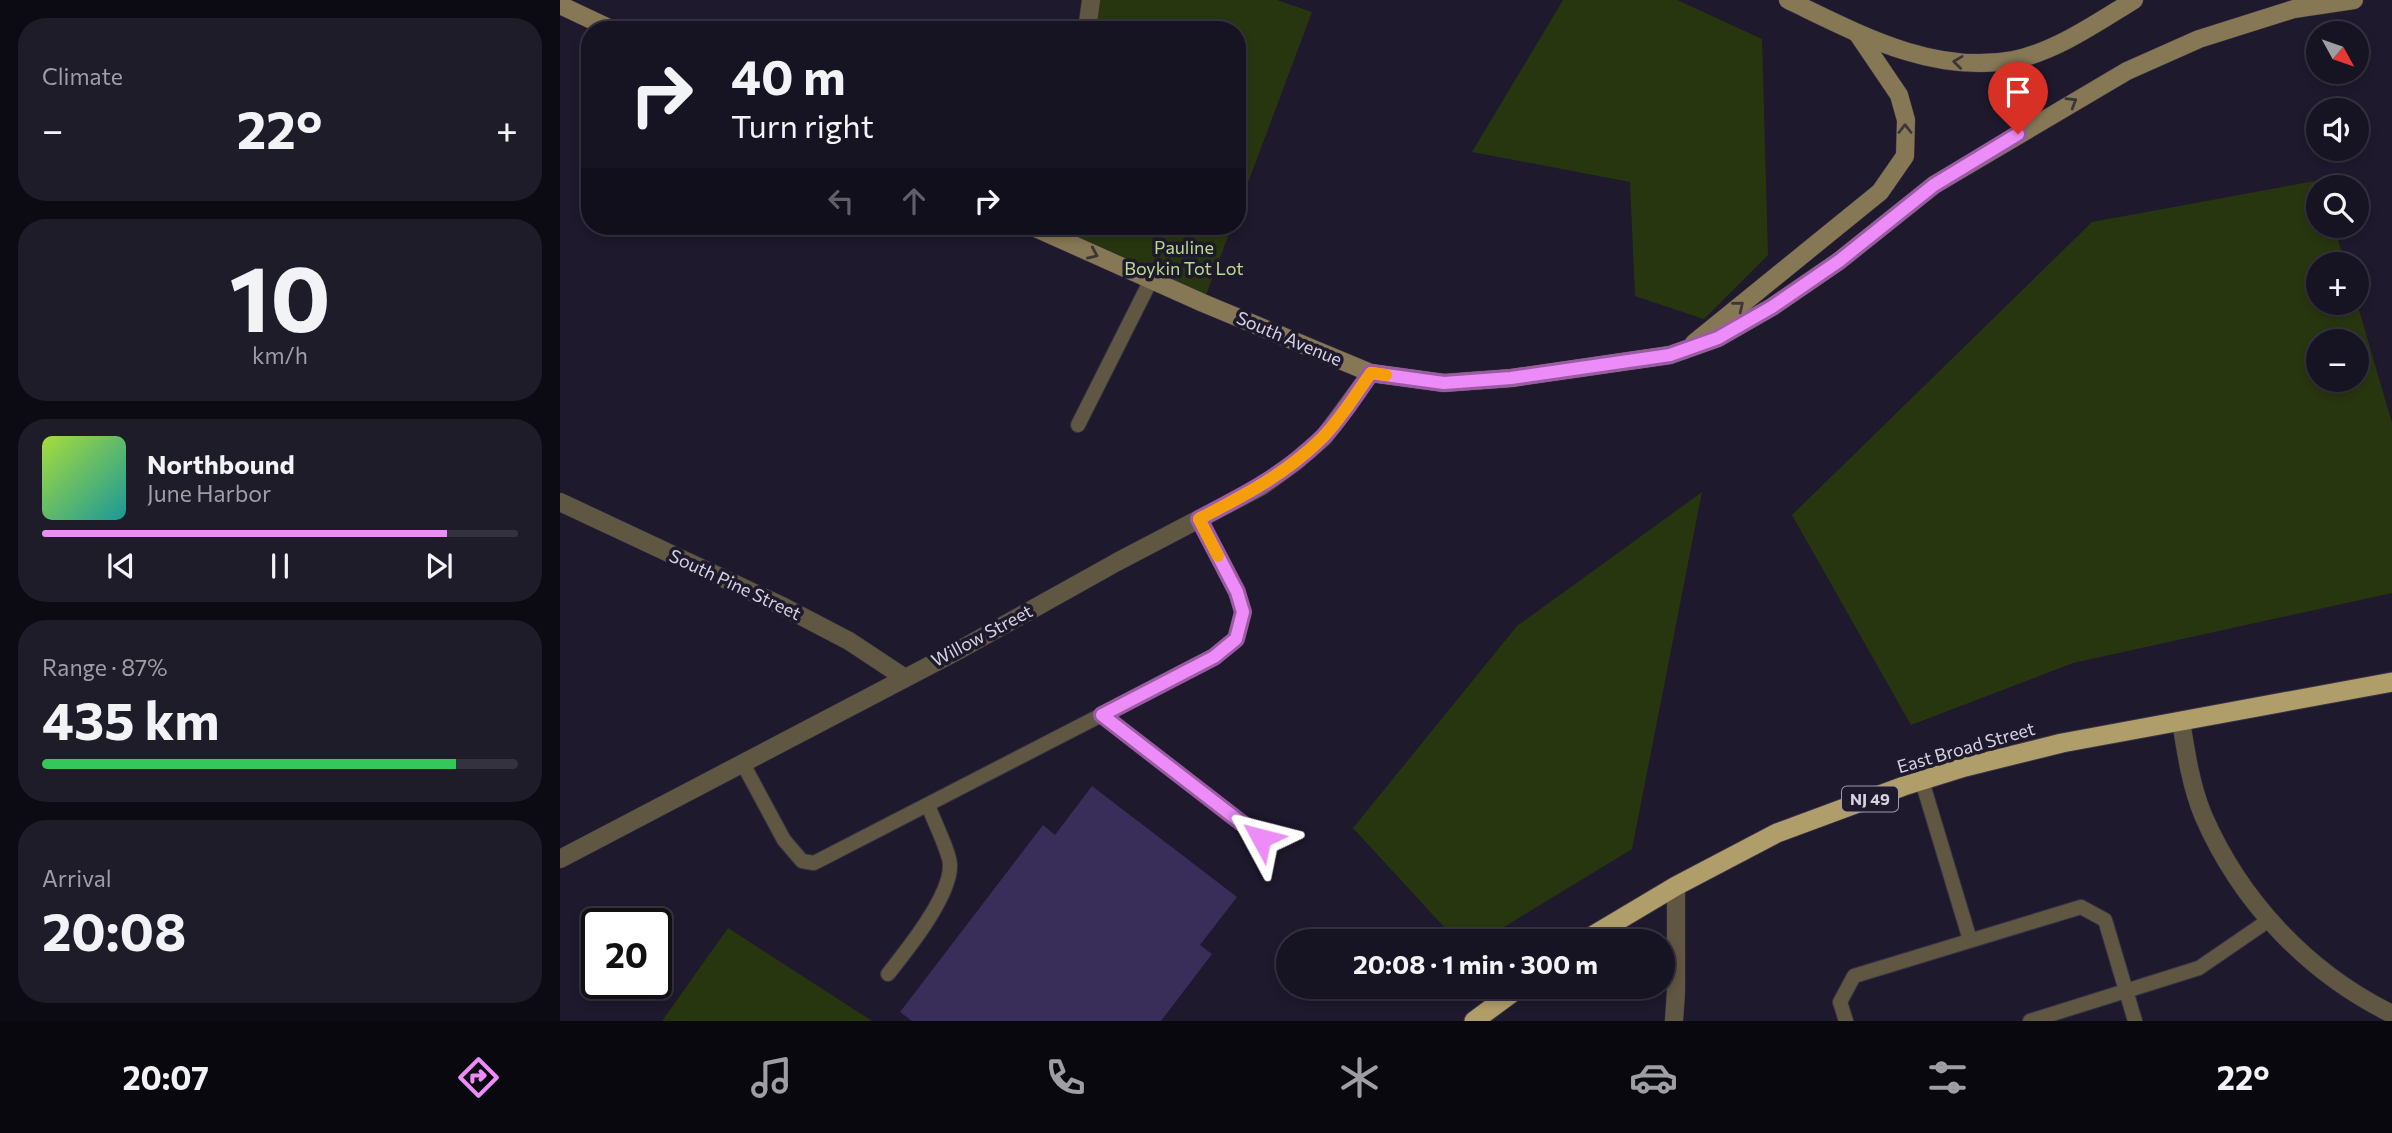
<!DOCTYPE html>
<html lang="en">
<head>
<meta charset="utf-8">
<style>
	:root { --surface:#161322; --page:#1f1c2a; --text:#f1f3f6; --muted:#9e9ea5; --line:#353240; --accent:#ed8cf9 }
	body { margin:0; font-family:Commissioner,sans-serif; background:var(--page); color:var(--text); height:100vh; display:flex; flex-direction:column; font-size:26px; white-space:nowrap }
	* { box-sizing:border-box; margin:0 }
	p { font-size:23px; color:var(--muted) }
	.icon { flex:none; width:38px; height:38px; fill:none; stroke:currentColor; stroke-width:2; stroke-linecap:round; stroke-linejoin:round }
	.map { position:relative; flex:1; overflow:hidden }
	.sheet { display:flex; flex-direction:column; gap:18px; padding:18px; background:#0c0a13; width:560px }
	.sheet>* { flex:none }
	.banner { position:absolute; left:21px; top:21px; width:665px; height:214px; border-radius:28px; box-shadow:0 4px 10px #0003,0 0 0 2px var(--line); background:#161322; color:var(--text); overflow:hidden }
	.needle { width:46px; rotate:130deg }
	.controls { position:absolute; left:1746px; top:21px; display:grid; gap:14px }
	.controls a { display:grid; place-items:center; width:63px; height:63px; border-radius:50%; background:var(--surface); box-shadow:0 4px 10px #0003,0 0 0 2px var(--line); font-size:35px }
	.speed { position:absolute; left:21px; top:908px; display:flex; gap:14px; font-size:35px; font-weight:700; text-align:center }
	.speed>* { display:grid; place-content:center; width:91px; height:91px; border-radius:50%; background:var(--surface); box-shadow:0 4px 10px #0003,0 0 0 2px var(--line); line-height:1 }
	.speed .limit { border:4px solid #111; border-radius:10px; background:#fff; color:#111 }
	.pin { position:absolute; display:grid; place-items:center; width:60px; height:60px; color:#fff; margin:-72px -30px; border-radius:50% 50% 50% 0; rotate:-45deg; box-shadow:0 0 7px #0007 }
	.pin .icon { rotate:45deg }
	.me { position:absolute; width:77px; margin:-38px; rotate:308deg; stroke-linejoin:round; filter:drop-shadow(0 0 5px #0008) }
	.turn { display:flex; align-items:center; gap:24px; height:147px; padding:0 35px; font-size:32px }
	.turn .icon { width:91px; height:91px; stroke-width:2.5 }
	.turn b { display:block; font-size:49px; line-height:60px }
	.lanes { display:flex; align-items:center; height:66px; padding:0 35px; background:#0003; justify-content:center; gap:35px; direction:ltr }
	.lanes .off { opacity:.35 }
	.big { font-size:52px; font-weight:700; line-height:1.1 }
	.sheet .tile { flex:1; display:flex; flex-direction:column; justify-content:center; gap:10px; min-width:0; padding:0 24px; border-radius:28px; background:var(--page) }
	.sheet .dial { align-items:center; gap:0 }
	.dial b { font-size:91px; line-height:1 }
	.song { display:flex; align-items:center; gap:21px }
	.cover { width:84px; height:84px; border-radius:10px; background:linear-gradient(135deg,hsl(80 70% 55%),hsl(180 70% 35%)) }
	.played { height:7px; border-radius:4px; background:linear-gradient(90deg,var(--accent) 85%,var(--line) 85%) }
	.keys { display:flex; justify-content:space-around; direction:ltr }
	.heat { display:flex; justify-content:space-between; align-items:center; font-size:38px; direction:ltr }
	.charge { height:10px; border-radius:5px; background:linear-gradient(90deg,#34c759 87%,var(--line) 0) }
	.trip { position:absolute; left:716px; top:929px; width:399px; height:70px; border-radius:35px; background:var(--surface); box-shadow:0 4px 10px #0003,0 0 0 2px var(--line); font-weight:700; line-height:70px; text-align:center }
	.dock { display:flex; height:112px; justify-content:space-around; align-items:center; background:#09080e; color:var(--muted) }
	.dock .icon { width:49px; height:49px }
	.dock .selected { color:var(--accent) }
	.dock b { font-size:32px; color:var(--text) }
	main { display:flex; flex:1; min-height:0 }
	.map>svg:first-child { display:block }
	.green { fill:#28360f; fill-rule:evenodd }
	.building { fill:#392d5a }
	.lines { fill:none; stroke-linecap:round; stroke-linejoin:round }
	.service-casing { stroke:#383346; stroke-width:16 }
	.minor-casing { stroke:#383346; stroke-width:19 }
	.secondary-casing { stroke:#383346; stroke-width:19 }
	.trunk-casing { stroke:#383346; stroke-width:21 }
	.service { stroke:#5f5741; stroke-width:14 }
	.minor { stroke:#5f5741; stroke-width:18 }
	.secondary { stroke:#867855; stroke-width:18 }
	.trunk { stroke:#b09e6a; stroke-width:19 }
	.oneway { stroke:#3d3639 }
	.route-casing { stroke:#9a5ba2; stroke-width:18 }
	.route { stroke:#ed8cf9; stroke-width:12 }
	.slow { stroke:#f59e0b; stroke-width:12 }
	.labels { text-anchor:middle; stroke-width:7; stroke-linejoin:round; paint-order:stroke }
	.shield { fill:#1e192d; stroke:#9e9bab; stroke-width:2 }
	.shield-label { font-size:16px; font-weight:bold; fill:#d5d3e1 }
	.park-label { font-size:18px; fill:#bbdb8d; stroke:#1e192d }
	.street-label { font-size:18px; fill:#d5d3e1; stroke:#1e192d }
</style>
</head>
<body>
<main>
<section class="sheet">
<div class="tile"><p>Climate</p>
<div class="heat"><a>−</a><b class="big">22°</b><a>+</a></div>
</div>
<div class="tile dial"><b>10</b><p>km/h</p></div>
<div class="tile">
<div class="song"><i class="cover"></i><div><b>Northbound</b><p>June Harbor</p></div></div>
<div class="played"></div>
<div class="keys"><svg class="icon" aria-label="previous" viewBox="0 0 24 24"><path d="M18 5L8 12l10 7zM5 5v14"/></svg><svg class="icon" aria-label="pause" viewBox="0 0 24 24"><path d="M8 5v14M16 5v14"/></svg><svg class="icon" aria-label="next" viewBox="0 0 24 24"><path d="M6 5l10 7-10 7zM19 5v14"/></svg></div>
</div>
<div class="tile"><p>Range · 87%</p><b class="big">435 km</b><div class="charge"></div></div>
<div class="tile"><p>Arrival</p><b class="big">20:08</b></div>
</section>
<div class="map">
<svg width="1832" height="1021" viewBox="0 0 1832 1021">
	<rect width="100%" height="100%" fill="#1e192d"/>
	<g class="green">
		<path d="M531,0H717L752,12L677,212V30H527Z"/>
		<path d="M1003,0H1117L1202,39L1208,255L1144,319L1075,296L1070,182L912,152Z"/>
		<path d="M1760,180L1762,187H1759V226H1774L1785,264H1759V303H1797L1832,423V593L1513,663L1351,725L1232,515L1532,222ZM1759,341H1797V380H1759Z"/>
		<path d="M499,226H672L643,303L497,238Z"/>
		<path d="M1142,492L1072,849L921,941H897L793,828L957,626Z"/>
		<path d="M168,928L312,1021H102Z"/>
	</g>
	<path class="building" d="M532,786L677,897L640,945L652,954L601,1021H352L340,1012L483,825L495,835Z"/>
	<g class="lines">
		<g class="service-casing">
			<g id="service">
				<path d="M518,425L591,280"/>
				<path d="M542,715L701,838"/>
				<path d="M182,762L224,840L242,861L254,863L654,657L676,639L683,612L677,592L639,519"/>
				<path d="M1362,781L1410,940"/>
				<path d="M328,974C347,950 390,897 390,866C391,855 372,817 368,805"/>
				<path d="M1286,1021L1280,1002L1294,976L1521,907L1545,920L1575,1021"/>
				<path d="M1470,1021L1639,968L1709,920"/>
			</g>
		</g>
		<g class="minor-casing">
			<g id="minor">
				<path d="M527,30L531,0"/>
				<path d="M0,502L222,606L289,641L345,678"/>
				<path d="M1621,721C1626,753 1631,786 1643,815C1680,901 1748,973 1832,1014"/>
				<path d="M0,859L401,649L557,562L702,486L735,462L764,437L811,373"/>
				<path d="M1114,1021L1116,992V886"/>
			</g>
		</g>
		<g class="secondary-casing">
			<g id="secondary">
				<path d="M1228,0C1299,34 1373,75 1453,60C1495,52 1538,22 1574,0"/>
				<path d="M0,5L53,30"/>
				<path d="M471,226L643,303L811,373L884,383L952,378L1110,355L1158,338L1212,307L1279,261L1374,185L1567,71L1639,39L1734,9L1794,0"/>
				<path d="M1134,343L1320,192L1345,156L1346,120L1339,95L1297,33"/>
			</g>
		</g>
		<g class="trunk-casing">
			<g id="trunk">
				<path d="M1022,942L1116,886L1217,833L1344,786L1405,767L1502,743L1832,682"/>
				<path d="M914,1021L960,987"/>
			</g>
		</g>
		<use href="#service" class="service"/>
		<use href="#minor" class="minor"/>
		<use href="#secondary" class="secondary"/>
		<use href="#trunk" class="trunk"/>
	</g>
	<defs><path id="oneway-chevron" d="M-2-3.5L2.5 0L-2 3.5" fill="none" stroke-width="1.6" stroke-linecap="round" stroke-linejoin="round" transform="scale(1.75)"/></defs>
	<g class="oneway">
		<use href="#oneway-chevron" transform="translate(1398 62) rotate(-173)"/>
		<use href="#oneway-chevron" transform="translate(1512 102) rotate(-31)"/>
		<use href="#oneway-chevron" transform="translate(1345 129) rotate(-90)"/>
		<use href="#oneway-chevron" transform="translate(533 254) rotate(24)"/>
		<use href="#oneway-chevron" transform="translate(1179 306) rotate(-39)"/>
	</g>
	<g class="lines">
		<g class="route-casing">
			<path id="route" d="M701,838L542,715L654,657L676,639L683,612L677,592L639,519C683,496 726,474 762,438C780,420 795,395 811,373L884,383L951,378L1110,355L1158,338L1212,307L1279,261L1374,185L1458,134"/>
		</g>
		<use href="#route" class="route"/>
		<path class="slow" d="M658,556L639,519C683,496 726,474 762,438C780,420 795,395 811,373L826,375"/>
	</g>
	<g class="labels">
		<rect class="shield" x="1282" y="786.5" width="56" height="25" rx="5"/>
		<g class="shield-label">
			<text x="1310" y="805">NJ 49</text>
		</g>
		<g class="park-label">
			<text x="624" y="254">Pauline<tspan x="624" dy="21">Boykin Tot Lot</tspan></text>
		</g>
		<g class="street-label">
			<text transform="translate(729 339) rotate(23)" y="6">South Avenue</text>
			<text transform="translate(175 585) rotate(25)" y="6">South Pine Street</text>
			<text transform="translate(422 636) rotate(-28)" y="6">Willow Street</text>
			<text transform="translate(1406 748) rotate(-16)" y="6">East Broad Street</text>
		</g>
	</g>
</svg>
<div class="controls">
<a><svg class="needle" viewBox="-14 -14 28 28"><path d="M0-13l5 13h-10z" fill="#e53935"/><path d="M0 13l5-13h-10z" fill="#9e9ea5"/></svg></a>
<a><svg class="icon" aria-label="sound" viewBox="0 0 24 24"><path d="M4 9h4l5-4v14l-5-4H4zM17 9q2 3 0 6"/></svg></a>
<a><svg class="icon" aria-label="search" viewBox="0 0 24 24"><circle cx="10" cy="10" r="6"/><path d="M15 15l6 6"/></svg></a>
<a>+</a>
<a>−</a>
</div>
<div class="speed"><div class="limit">20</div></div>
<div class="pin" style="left:1458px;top:134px;background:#d93025"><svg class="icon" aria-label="arrive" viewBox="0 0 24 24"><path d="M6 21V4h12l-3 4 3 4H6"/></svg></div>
<svg class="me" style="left:701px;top:838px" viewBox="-20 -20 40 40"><path d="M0-17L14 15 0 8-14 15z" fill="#ed8cf9" stroke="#fff" stroke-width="4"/></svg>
<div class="trip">20:08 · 1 min · 300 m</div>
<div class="banner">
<div class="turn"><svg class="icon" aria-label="right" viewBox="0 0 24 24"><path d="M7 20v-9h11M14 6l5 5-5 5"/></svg><div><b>40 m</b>Turn right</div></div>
<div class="lanes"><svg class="icon off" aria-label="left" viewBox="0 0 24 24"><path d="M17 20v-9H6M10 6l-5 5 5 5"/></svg><svg class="icon off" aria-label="ahead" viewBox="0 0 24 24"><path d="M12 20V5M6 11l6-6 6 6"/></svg><svg class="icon" aria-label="right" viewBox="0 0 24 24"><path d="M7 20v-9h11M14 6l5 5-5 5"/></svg></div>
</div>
</div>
</main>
<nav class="dock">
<b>20:07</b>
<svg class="icon selected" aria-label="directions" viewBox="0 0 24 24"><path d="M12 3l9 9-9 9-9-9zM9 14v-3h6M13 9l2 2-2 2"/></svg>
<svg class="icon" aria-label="music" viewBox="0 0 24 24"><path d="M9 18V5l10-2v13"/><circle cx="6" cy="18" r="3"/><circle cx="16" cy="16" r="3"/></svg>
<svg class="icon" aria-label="phone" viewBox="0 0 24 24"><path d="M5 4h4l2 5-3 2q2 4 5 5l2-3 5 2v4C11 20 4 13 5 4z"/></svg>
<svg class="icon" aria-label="climate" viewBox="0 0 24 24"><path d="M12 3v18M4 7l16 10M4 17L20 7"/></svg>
<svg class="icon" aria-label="car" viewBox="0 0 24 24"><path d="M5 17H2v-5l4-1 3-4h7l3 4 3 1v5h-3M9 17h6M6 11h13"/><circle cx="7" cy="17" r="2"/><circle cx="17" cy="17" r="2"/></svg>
<svg class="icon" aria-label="filters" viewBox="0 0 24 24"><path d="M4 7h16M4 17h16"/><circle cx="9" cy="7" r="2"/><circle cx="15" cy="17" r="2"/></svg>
<b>22°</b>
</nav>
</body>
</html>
